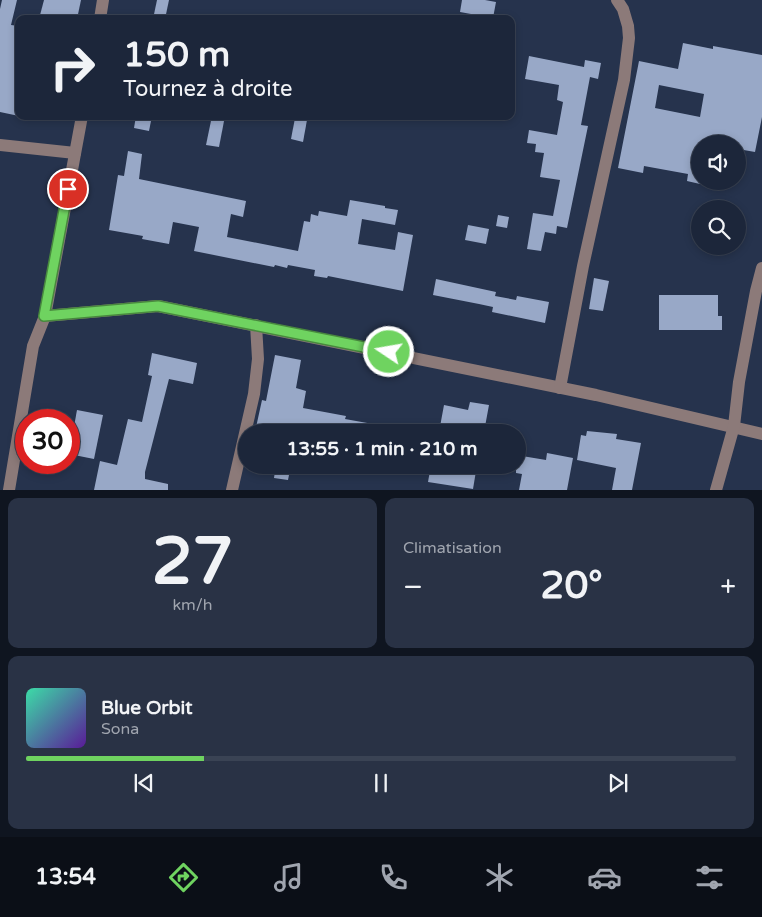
<!DOCTYPE html>
<html lang="fr">
<head>
<meta charset="utf-8">
<style>
	:root { --surface:#1c263a; --page:#293245; --text:#f1f3f6; --muted:#a0a5af; --line:#3a4354; --accent:#6fd360 }
	body { margin:0; font-family:"Varela Round",sans-serif; background:var(--page); color:var(--text); height:100vh; display:flex; flex-direction:column; font-size:19px; white-space:nowrap }
	* { box-sizing:border-box; margin:0 }
	p { font-size:16px; color:var(--muted) }
	.icon { flex:none; width:28px; height:28px; fill:none; stroke:currentColor; stroke-width:2; stroke-linecap:round; stroke-linejoin:round }
	.map { position:relative; height:490px; overflow:hidden }
	.drawer { display:flex; flex-direction:column; gap:8px; padding:8px; background:#0f1520; flex:1 }
	.drawer>* { flex:none }
	.guide { position:absolute; left:15px; top:15px; width:500px; height:105px; border-radius:10px; box-shadow:0 2px 8px #0003,0 0 0 1px var(--line); background:#1c263a; color:var(--text); overflow:hidden }
	.tools { position:absolute; left:691px; top:135px; display:grid; gap:10px }
	.tools a { display:grid; place-items:center; width:55px; height:55px; border-radius:50%; background:var(--surface); box-shadow:0 2px 8px #0003,0 0 0 1px var(--line); font-size:25px }
	.speed { position:absolute; left:15px; top:409px; display:flex; gap:10px; font-size:25px; font-weight:700; text-align:center }
	.speed>* { display:grid; place-content:center; width:65px; height:65px; border-radius:50%; background:var(--surface); box-shadow:0 2px 8px #0003,0 0 0 1px var(--line); line-height:1 }
	.speed .limit { border:8px solid #d22; background:#fff; color:#111 }
	.pin { position:absolute; display:grid; place-items:center; width:42px; height:42px; color:#fff; margin:-21px; border:2px solid #fff; border-radius:50%; box-shadow:0 1px 5px #0007 }
	.me { position:absolute; width:55px; margin:-28px; rotate:282deg; stroke-linejoin:round; filter:drop-shadow(0 0 4px #0008) }
	.turn { display:flex; align-items:center; gap:18px; height:105px; padding:0 25px; font-size:22px }
	.turn .icon { width:65px; height:65px; stroke-width:2.5 }
	.turn b { display:block; font-size:35px; line-height:42px }
	.big { font-size:38px; font-weight:700; line-height:1.1 }
	.drawer .card { flex:1; display:flex; flex-direction:column; justify-content:center; gap:8px; min-width:0; padding:0 18px; border-radius:10px; background:var(--page) }
	.drawer .dial { align-items:center; gap:0 }
	.dial b { font-size:65px; line-height:1 }
	.song { display:flex; align-items:center; gap:15px }
	.cover { width:60px; height:60px; border-radius:8px; background:linear-gradient(135deg,hsl(160 70% 55%),hsl(270 70% 35%)) }
	.played { height:5px; border-radius:2px; background:linear-gradient(90deg,var(--accent) 25%,var(--line) 25%) }
	.keys { display:flex; justify-content:space-around; direction:ltr }
	.heat { display:flex; justify-content:space-between; align-items:center; font-size:28px; direction:ltr }
	.drawer .tiles { flex:1; display:grid; gap:8px; grid-template-columns:1fr 1fr }
	.card:last-child { grid-column:span 2 }
	.trip { position:absolute; left:238px; top:424px; width:288px; height:50px; border-radius:25px; background:var(--surface); box-shadow:0 2px 8px #0003,0 0 0 1px var(--line); font-weight:700; line-height:50px; text-align:center }
	.tabs { display:flex; height:80px; justify-content:space-around; align-items:center; background:#0b0f17; color:var(--muted) }
	.tabs .icon { width:35px; height:35px }
	.tabs .current { color:var(--accent) }
	.tabs b { font-size:22px; color:var(--text) }
	.map>svg:first-child { display:block }
	.building { fill:#98a8c7; fill-rule:evenodd }
	.lines { fill:none; stroke-linecap:round; stroke-linejoin:round }
	.minor { stroke:#8c7a79; stroke-width:12 }
	.route-casing { stroke:#48893e; stroke-width:12 }
	.route { stroke:#6fd360; stroke-width:9 }
</style>
</head>
<body>
<div class="map">
<svg width="762" height="490" viewBox="0 0 762 490">
	<rect width="100%" height="100%" fill="#26334d"/>
	<g class="building">
		<path d="M2,0H17L11,25L19,26V116L0,112V9Z"/>
		<path d="M44,0H81L77,19H39Z"/>
		<path d="M157,0H169L165,19H153Z"/>
		<path d="M462,0H485L496,2L493,18L460,12Z"/>
		<path d="M683,43L713,49V46L762,55V117L755,152L738,149V144H700V184L687,181L688,174L644,166L643,173L618,168L639,61L678,69ZM659,85L704,94L700,117L655,108Z"/>
		<path d="M529,56L584,67L585,60L601,63L598,79L590,77L581,125L588,126L567,228L557,226L556,234L545,232L541,251L527,249L533,213L553,216L560,180L540,177L544,153L535,152L536,144L527,143L529,130L557,135L563,102L557,100L559,85L525,79Z"/>
		<path d="M136,116H152L149,131L134,128Z"/>
		<path d="M212,116H225L219,147L206,145Z"/>
		<path d="M295,118L307,120L303,142L291,139Z"/>
		<path d="M128,151L142,154L139,179L246,201L243,217L231,214L227,237L298,251L304,221L310,222L311,214L318,216L319,211L347,216L350,200L385,206V208L398,210L395,225L362,219L358,244L395,250L398,232L413,235L403,291L328,276L327,278L314,276L315,270L288,265L287,268L275,265L274,267L194,251L199,227L173,222L169,244L142,239L143,236L109,230L118,175L124,176Z"/>
		<path d="M498,215L509,217L507,228L496,226Z"/>
		<path d="M468,225L489,229L486,244L465,240Z"/>
		<path d="M594,278L609,281L603,311L589,309Z"/>
		<path d="M436,279L496,292L495,296L516,300L517,296L549,302L545,323L492,312L493,307L479,304L433,295Z"/>
		<path d="M659,295H718V316H722V330H659Z"/>
		<path d="M152,353L197,363L193,384L169,379L145,472V479L168,484V490H94L100,461L117,465L128,419L142,422L152,376L148,375Z"/>
		<path d="M275,355L301,360L296,388L306,391L303,408L346,416L345,419L384,426L383,432H313L298,430V432H255L262,400L266,401Z"/>
		<path d="M470,402L489,405L484,432H439L444,405L468,410Z"/>
		<path d="M77,410L103,415L94,459L69,454Z"/>
		<path d="M587,431L617,434L616,439L641,443L632,490H612L616,468L577,460L581,435L586,436Z"/>
		<path d="M547,453L573,458L567,490H519L522,474L516,473V455L546,460Z"/>
		<path d="M276,465H291L288,480L274,478Z"/>
		<path d="M431,465L476,471L473,489L428,482Z"/>
	</g>
	<g class="lines">
		<g class="minor">
			<path d="M100,19L103,0"/>
			<path d="M0,145L75,153"/>
			<path d="M45,316L158,306L596,395L762,434"/>
			<path d="M560,388L583,266L624,80L629,38L628,26L623,9L617,0"/>
			<path d="M9,490L33,346L45,316L82,116"/>
			<path d="M232,490L254,394L258,359L256,325"/>
			<path d="M716,490L734,426L739,382L756,291L762,268"/>
		</g>
	</g>
	<g class="lines">
		<g class="route-casing">
			<path id="route" d="M68,189L44,316L158,306L389,352"/>
		</g>
		<use href="#route" class="route"/>
	</g>
</svg>
<div class="tools">
<a><svg class="icon" aria-label="sound" viewBox="0 0 24 24"><path d="M4 9h4l5-4v14l-5-4H4zM17 9q2 3 0 6"/></svg></a>
<a><svg class="icon" aria-label="search" viewBox="0 0 24 24"><circle cx="10" cy="10" r="6"/><path d="M15 15l6 6"/></svg></a>
</div>
<div class="speed"><div class="limit">30</div></div>
<div class="pin" style="left:68px;top:189px;background:#d93025"><svg class="icon" aria-label="arrive" viewBox="0 0 24 24"><path d="M6 21V4h12l-3 4 3 4H6"/></svg></div>
<svg class="me" style="left:389px;top:352px" viewBox="-20 -20 40 40"><circle r="17" fill="#6fd360" stroke="#fff" stroke-width="3"/><path d="M0-11L8 9 0 5-8 9z" fill="#fff"/></svg>
<div class="trip">13:55 · 1 min · 210 m</div>
<div class="guide">
<div class="turn"><svg class="icon" aria-label="right" viewBox="0 0 24 24"><path d="M7 20v-9h11M14 6l5 5-5 5"/></svg><div><b>150 m</b>Tournez à droite</div></div>
</div>
</div>
<section class="drawer">
<div class="tiles">
<div class="card dial"><b>27</b><p>km/h</p></div>
<div class="card"><p>Climatisation</p>
<div class="heat"><a>−</a><b class="big">20°</b><a>+</a></div>
</div>
<div class="card">
<div class="song"><i class="cover"></i><div><b>Blue Orbit</b><p>Sona</p></div></div>
<div class="played"></div>
<div class="keys"><svg class="icon" aria-label="previous" viewBox="0 0 24 24"><path d="M18 5L8 12l10 7zM5 5v14"/></svg><svg class="icon" aria-label="pause" viewBox="0 0 24 24"><path d="M8 5v14M16 5v14"/></svg><svg class="icon" aria-label="next" viewBox="0 0 24 24"><path d="M6 5l10 7-10 7zM19 5v14"/></svg></div>
</div>
</div>
</section>
<nav class="tabs">
<b>13:54</b>
<svg class="icon current" aria-label="directions" viewBox="0 0 24 24"><path d="M12 3l9 9-9 9-9-9zM9 14v-3h6M13 9l2 2-2 2"/></svg>
<svg class="icon" aria-label="music" viewBox="0 0 24 24"><path d="M9 18V5l10-2v13"/><circle cx="6" cy="18" r="3"/><circle cx="16" cy="16" r="3"/></svg>
<svg class="icon" aria-label="phone" viewBox="0 0 24 24"><path d="M5 4h4l2 5-3 2q2 4 5 5l2-3 5 2v4C11 20 4 13 5 4z"/></svg>
<svg class="icon" aria-label="climate" viewBox="0 0 24 24"><path d="M12 3v18M4 7l16 10M4 17L20 7"/></svg>
<svg class="icon" aria-label="car" viewBox="0 0 24 24"><path d="M5 17H2v-5l4-1 3-4h7l3 4 3 1v5h-3M9 17h6M6 11h13"/><circle cx="7" cy="17" r="2"/><circle cx="17" cy="17" r="2"/></svg>
<svg class="icon" aria-label="filters" viewBox="0 0 24 24"><path d="M4 7h16M4 17h16"/><circle cx="9" cy="7" r="2"/><circle cx="15" cy="17" r="2"/></svg>
</nav>
</body>
</html>
